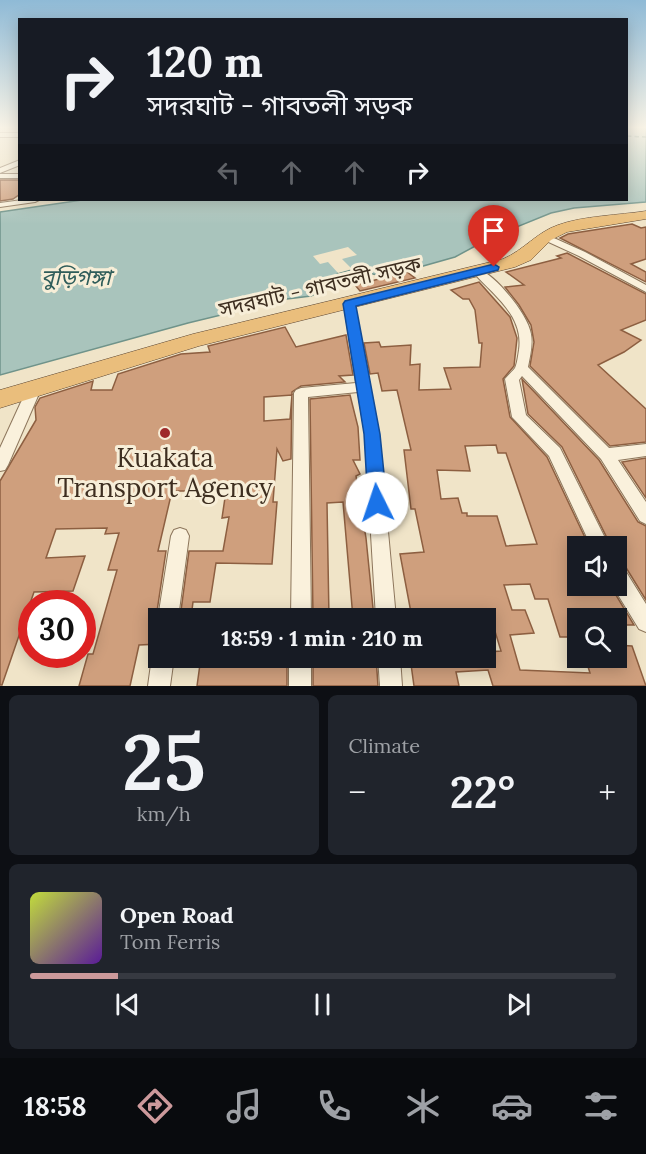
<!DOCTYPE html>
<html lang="en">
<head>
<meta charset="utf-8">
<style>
	:root { --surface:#171b24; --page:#20242c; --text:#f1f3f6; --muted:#9ea1a6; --line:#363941; --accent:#cc999b }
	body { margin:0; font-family:Lora,"Noto Sans Bengali",serif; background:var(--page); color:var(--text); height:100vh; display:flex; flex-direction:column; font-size:22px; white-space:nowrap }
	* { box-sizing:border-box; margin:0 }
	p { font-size:20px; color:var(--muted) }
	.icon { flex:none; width:33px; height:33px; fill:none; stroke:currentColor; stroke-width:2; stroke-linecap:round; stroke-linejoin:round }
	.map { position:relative; height:686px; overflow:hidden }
	.sheet { display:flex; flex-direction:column; gap:9px; padding:9px; background:#0d0f14; flex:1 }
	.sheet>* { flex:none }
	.hud { position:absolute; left:18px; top:18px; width:610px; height:183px; border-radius:0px; box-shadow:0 3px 15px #0003; background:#171b24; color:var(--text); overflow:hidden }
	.controls { position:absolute; left:567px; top:536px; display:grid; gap:12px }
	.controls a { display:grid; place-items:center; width:60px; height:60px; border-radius:0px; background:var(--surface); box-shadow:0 3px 15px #0003; font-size:30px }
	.speed { position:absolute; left:18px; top:590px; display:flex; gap:12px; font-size:30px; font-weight:700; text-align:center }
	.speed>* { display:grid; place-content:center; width:78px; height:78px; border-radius:50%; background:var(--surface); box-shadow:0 3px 15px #0003; line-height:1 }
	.speed .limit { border:9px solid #d22; background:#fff; color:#111 }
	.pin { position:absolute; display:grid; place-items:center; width:51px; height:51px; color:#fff; margin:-62px -26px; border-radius:50% 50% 50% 0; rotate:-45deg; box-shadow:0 0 6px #0007 }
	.pin .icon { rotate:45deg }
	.me { position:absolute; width:66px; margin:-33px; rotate:356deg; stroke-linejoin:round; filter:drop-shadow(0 0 4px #0008) }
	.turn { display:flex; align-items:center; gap:21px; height:126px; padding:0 30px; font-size:27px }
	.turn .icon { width:78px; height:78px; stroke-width:2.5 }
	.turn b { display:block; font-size:42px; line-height:51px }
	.lanes { display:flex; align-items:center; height:57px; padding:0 30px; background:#0003; justify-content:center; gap:30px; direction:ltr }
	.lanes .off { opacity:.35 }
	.big { font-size:45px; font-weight:800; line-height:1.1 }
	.sheet .tile { flex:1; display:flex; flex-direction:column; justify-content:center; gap:9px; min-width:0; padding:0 21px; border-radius:9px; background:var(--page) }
	.sheet .dial { align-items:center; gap:0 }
	.dial b { font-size:78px; line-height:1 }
	.song { display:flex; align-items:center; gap:18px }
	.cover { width:72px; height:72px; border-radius:9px; background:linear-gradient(135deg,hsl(70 70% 55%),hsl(270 70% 35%)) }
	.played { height:6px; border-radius:3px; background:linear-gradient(90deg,var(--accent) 15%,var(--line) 15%) }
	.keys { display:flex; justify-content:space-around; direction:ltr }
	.heat { display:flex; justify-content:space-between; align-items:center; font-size:33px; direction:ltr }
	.sheet .tiles { flex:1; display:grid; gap:9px; grid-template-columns:1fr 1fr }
	.tile:last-child { grid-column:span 2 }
	.trip { position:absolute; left:148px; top:608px; width:348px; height:60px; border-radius:0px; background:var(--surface); box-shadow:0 3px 15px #0003; font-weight:800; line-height:60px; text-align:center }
	.menu { display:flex; height:96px; justify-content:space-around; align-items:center; background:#090b0e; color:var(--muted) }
	.menu .icon { width:42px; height:42px }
	.menu .on { color:var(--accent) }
	.menu b { font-size:27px; color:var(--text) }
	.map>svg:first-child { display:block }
	.water { fill:#a9c4bc; stroke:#6f938a; stroke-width:1.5 }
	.pier { fill:#f0e4c8 }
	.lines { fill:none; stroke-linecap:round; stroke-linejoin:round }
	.ferry { stroke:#2f5d5a; stroke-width:1.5; stroke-dasharray:4.5 3; stroke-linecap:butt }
	.building { fill:#cf9f7d; stroke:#8d5f41; stroke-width:1.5; fill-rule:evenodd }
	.minor-casing { stroke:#8d765c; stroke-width:2 }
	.trunk-casing { stroke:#5b4430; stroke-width:1 }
	.minor { fill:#faf1dc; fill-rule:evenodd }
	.trunk { fill:#eabe7c; fill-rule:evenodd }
	.route { fill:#1a73e8; stroke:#114b97; stroke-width:1.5 }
	.poi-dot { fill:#9e2a2b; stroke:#f7eed8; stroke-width:2 }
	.labels { text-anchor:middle; stroke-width:6; stroke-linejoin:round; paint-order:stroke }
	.street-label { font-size:21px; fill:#3d2e20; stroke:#f7eed8 }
	.water-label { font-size:22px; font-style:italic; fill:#2f5d5a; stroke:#f7eed8 }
	.near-poi-label { font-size:26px; fill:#3d2e20; stroke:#f7eed8 }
</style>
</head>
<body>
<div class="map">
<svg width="646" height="686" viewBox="0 0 646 686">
	<rect width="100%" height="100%" fill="#f0e4c8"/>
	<path class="water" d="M627,128H646V202L574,208L551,213L492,237L455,257L395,274L383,276L352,270L338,273L328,288L311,296L287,299L188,323L0,375V212L82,200H627Z"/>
	<path class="pier" d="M348,247L357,255L342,259L352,269L338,273L328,262L320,264L313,256Z"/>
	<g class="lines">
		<path class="ferry" d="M627,136L646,137"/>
	</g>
	<g class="building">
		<path d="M0,180H20V194L13,199L0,201Z"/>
		<path d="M632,224L641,228L646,227V259L631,264L646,272V282L560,238L568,234Z"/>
		<path d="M567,253L646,294V320L621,330L641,340L624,352L598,365L646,409V442L610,446L530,366L534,342L531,325L519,305L505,287L524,285L506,272L561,258L557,256Z"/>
		<path d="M407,272L415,278L360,291L355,285Z"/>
		<path d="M479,282L510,317L517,338L514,366L503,379L510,417L547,457L589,546H578V585H610L634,625H616V618H578V637H560L548,599H535L530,584L504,585L512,610H525L534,633L510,635L520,670L590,673L585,657H616V645L632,646L646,686H493L488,670L456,672L459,686H414L410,657H486V652L501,651L494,628H486V618H412L400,554L424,552L415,509H411L404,450H411L397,390L382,391L378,373L370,374L364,343L379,342L381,347L411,345L410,365L420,364L419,390L451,389L444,368L480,367L482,343H479L475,310L469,299H463L451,290ZM496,445L498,453H506L537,544L506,546L497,516H467V513H462L458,498L441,499L437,470L470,471L465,446Z"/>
		<path d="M285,327L296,347L346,335L353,375L339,376L345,382L301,386L292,392L291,459L283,461L277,449L273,502H277L272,564L216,563L210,602H193L191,618H180L189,551H223L229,517L222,518L226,491H172L158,551H166L156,618L159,622V644L139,645L130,686H79L88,654H93L117,570H108L119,533L105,534L107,528L56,529L46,558L85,556L73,591L34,592L2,685H0V481L36,420L35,407L40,398L93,381L91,390H112L118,374L181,354L210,352L208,346ZM292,395L290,419L264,421V397Z"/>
		<path d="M522,379L599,460L638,522L646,526V600L625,566L616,563V546H611L562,447L528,414Z"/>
		<path d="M350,395L358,427L360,460H353L360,474L356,476L366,538L374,618H353L343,502L327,503L329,618H313L310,399Z"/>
		<path d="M646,458V498L622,462Z"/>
		<path d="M201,657H240L239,666L287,664V686H197Z"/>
		<path d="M313,657H376L378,686H313Z"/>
	</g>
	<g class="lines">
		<g class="minor-casing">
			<g id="minor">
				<rect x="0" y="133" width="20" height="4"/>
				<path d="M20,160V165L0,173V168Z"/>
				<rect x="0" y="174" width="20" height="4"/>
				<path d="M22,200H39L35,202L0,207V203Z"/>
				<path d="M545,234L585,252L646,285V292L579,256L542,239L541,237Z"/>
				<path d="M478,269C496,275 528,315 531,334C533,345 530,356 528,367L609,448L646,444V456L618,460L646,502V524L640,521L601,459L522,376L519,380L526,415L560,448L609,546H591L549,456L512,417L505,379C508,375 512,372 515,368C517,364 518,356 519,350C524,315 493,295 473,272Z"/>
				<path d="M349,301L354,304L379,434L396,618H376L365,434L358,392L308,397L311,618H291L294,393L296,390L301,388L356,383L344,304Z"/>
				<path d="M34,384L39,386L41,389L8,465L5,470L0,471V448L27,389L29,386Z"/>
				<path d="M180,528L186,530L189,536L178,618H159V620L158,618L171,536L174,530Z"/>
				<path d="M616,565L623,567L646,604V632L639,629L612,585H616Z"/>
				<path d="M159,648V657H174L170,686H148L152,657L156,650Z"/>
				<rect x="289" y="657" width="22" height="29"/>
				<path d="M378,657H400L402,686H380Z"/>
			</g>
		</g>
		<g class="trunk-casing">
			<path id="trunk" d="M646,211V219L567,232L551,240L531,260L515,267L199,346L0,408V390L193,334L503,259C524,250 537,232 558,225C582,216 620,215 646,211Z"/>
		</g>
		<use href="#minor" class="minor"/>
		<use href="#trunk" class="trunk"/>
	</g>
	<linearGradient id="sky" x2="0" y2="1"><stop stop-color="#8fbad6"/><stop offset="0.57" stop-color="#f8f3e6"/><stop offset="1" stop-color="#f8f3e6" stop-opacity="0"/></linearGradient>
	<rect width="646" height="224" fill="url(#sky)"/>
	<path class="route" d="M494,264L499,267L498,270L356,306L380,434L387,503L384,509L377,511L371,509L368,503L364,434L343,304L345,301Z"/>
	<circle class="poi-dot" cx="165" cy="433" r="6"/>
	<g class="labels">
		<g class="street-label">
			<text transform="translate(320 287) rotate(-13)" y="7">সদরঘাট - গাবতলী সড়ক</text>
		</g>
		<g class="water-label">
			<text x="76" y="285">বুড়িগঙ্গা</text>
		</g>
		<g class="near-poi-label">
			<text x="165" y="467">Kuakata<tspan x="165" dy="30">Transport Agency</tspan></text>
		</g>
	</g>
</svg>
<div class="controls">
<a><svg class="icon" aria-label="sound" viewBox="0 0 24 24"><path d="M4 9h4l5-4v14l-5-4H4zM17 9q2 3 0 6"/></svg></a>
<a><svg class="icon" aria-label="search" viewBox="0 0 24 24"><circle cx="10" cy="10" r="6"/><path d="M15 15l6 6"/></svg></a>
</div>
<div class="speed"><div class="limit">30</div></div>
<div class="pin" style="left:494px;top:267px;background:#d93025"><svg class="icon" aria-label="arrive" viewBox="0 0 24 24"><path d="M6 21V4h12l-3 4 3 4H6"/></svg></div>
<svg class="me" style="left:377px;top:503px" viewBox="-20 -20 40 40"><circle r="19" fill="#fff"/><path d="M0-13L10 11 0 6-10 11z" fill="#1a73e8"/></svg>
<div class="trip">18:59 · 1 min · 210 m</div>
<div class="hud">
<div class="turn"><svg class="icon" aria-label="right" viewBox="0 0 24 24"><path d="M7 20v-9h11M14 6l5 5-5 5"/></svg><div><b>120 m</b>সদরঘাট - গাবতলী সড়ক</div></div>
<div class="lanes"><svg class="icon off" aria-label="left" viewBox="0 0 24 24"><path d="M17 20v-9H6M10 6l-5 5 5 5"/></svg><svg class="icon off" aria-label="ahead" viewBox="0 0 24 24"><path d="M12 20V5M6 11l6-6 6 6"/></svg><svg class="icon off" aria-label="ahead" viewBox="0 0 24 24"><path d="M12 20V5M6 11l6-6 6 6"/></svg><svg class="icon" aria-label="right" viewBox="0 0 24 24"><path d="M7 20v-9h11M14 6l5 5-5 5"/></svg></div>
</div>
</div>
<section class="sheet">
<div class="tiles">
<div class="tile dial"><b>25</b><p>km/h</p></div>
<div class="tile"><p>Climate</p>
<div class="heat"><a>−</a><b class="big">22°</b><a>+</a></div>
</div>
<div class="tile">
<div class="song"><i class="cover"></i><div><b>Open Road</b><p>Tom Ferris</p></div></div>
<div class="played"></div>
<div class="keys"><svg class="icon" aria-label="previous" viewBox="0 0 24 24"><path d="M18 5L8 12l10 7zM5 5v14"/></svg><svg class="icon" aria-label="pause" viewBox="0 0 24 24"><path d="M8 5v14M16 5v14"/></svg><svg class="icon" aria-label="next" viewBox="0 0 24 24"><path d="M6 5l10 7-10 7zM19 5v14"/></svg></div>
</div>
</div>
</section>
<nav class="menu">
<b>18:58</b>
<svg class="icon on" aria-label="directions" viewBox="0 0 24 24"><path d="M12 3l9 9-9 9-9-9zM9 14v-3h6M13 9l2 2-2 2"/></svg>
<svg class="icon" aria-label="music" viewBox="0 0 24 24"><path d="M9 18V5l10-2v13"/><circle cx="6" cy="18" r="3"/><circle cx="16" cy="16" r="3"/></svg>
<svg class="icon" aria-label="phone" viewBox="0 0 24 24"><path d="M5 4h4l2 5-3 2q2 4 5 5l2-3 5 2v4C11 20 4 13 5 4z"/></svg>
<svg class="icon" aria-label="climate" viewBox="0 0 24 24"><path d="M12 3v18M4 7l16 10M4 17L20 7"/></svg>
<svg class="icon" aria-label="car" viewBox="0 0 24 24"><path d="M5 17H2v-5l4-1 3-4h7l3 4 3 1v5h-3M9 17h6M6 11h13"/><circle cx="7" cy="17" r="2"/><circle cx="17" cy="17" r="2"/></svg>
<svg class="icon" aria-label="filters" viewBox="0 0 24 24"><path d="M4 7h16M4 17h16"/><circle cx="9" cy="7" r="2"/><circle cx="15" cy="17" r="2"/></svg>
</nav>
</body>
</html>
